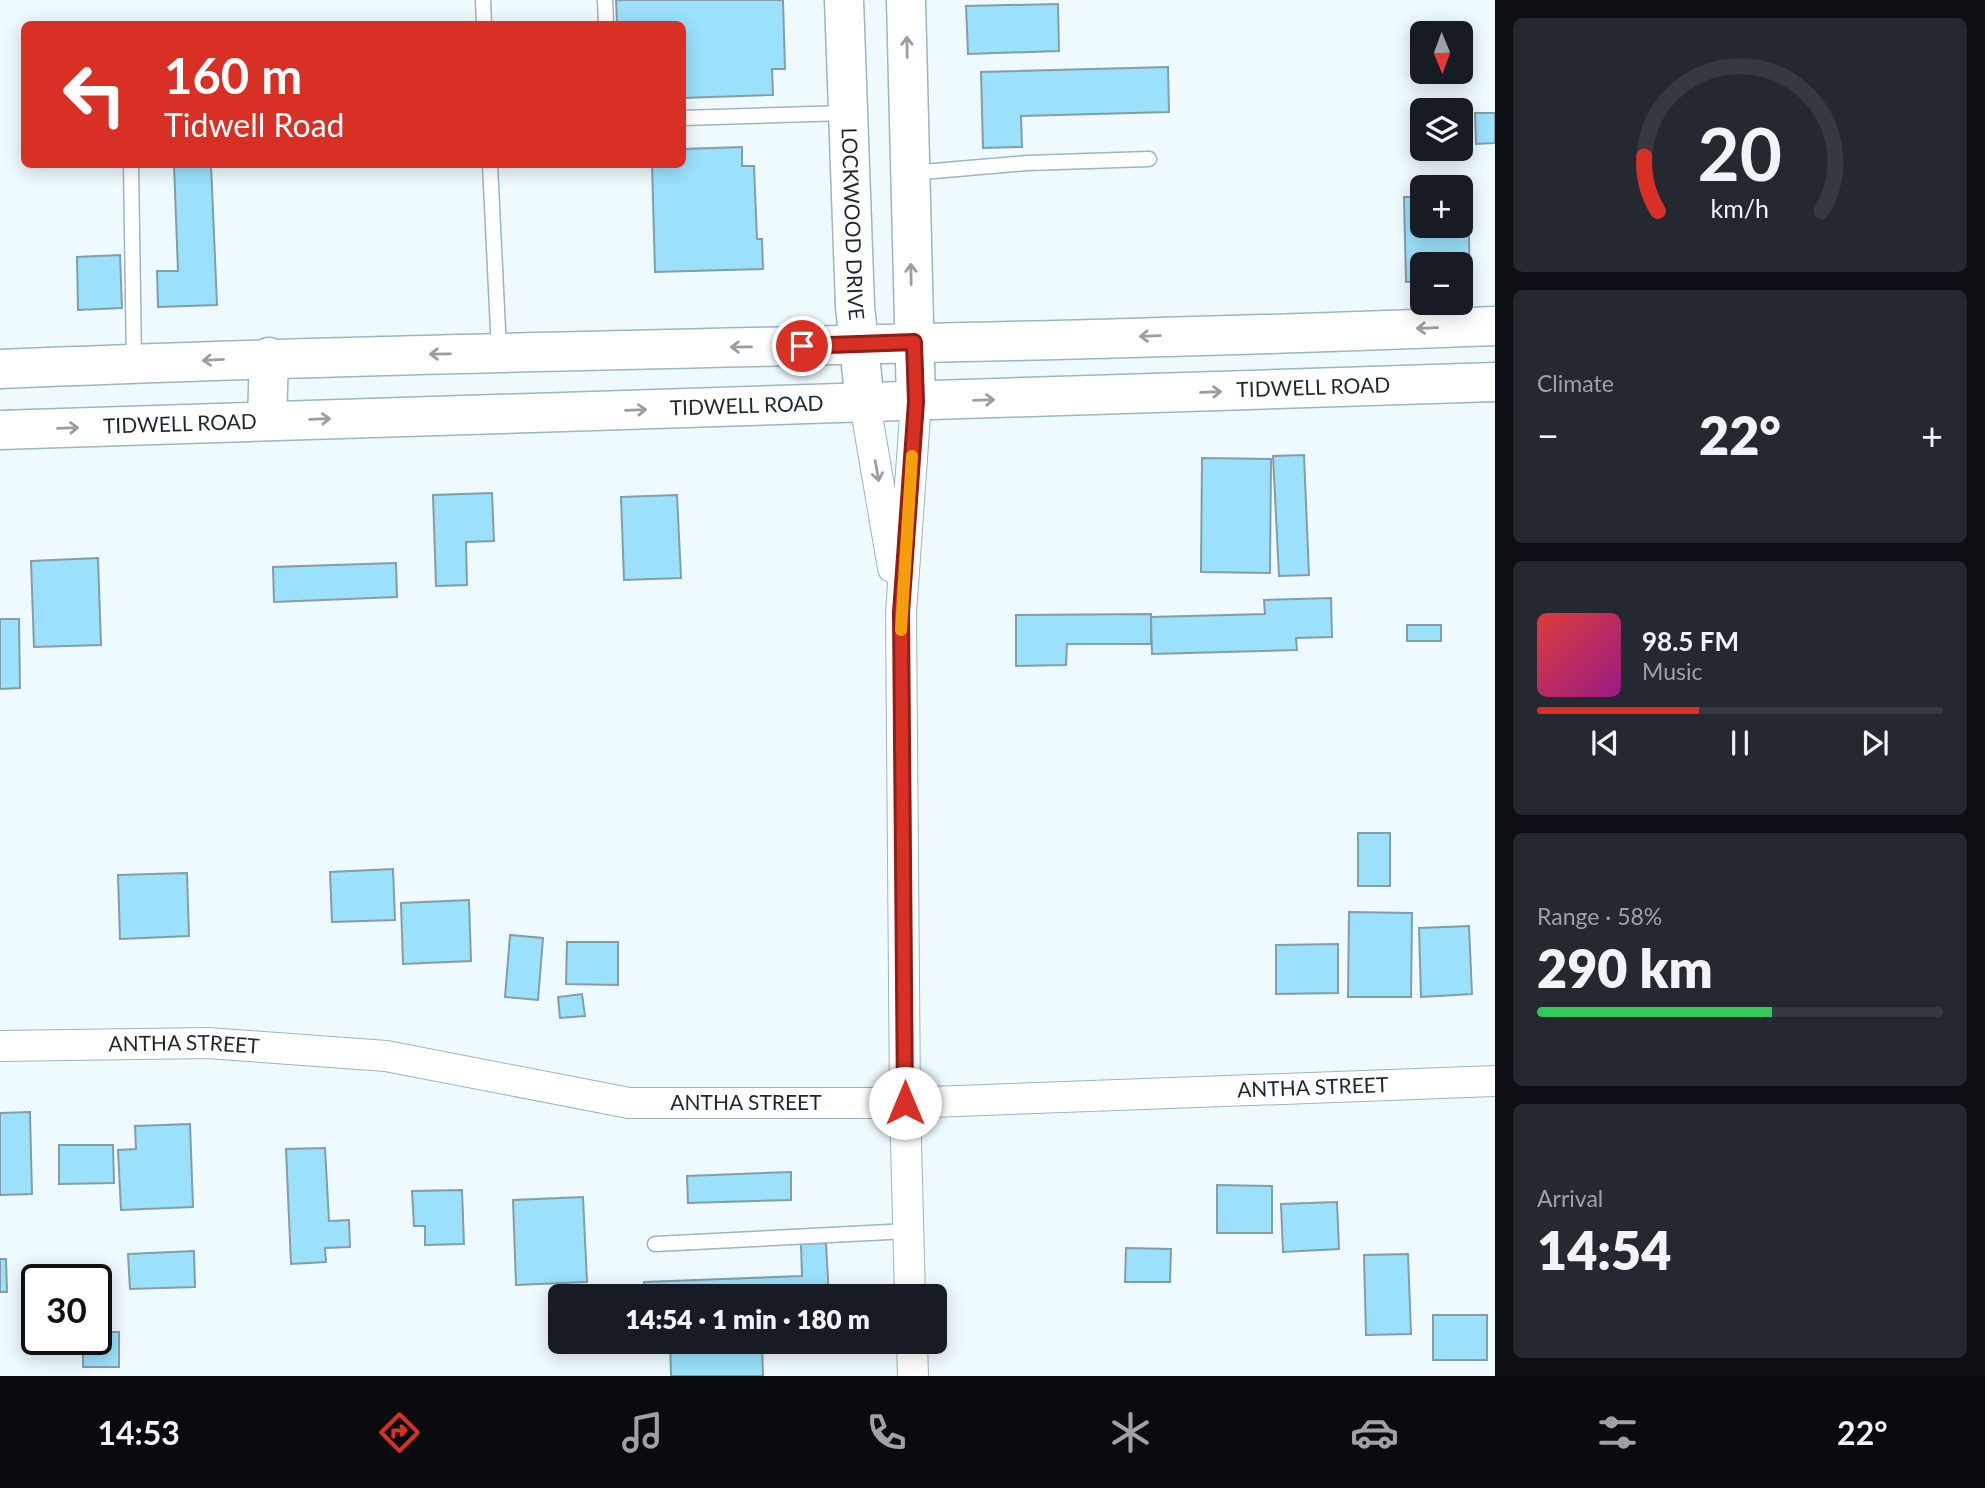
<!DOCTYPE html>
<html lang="en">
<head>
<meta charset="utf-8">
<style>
	:root { --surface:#171b24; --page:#242831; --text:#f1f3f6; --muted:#9ea1a6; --line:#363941; --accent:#d93025 }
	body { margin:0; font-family:Lato,sans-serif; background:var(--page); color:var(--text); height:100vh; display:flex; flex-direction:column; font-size:26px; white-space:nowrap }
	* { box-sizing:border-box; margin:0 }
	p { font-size:23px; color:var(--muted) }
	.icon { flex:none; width:38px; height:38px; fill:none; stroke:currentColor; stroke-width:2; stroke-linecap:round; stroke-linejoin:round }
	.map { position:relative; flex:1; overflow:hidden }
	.panel { display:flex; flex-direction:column; gap:18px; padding:18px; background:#0d0f14; width:490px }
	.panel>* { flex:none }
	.guide { position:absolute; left:21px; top:21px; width:665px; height:147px; border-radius:10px; box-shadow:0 4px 18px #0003; background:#d93025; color:#fff; overflow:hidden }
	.needle { width:46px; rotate:179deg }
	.controls { position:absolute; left:1410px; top:21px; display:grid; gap:14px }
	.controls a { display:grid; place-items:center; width:63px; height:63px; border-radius:10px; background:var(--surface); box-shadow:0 4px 18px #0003; font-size:35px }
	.speed { position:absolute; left:21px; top:1264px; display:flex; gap:14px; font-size:35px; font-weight:700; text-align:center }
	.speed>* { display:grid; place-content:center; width:91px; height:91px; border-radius:50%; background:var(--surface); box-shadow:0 4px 18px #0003; line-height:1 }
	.speed .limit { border:4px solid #111; border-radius:10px; background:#fff; color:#111 }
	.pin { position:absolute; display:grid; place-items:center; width:60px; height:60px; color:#fff; margin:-30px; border:4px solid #fff; border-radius:50%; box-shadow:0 2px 7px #0007 }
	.me { position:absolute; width:77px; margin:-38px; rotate:0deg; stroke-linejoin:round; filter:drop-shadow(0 0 5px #0008) }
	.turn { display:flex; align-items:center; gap:24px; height:147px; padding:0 28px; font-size:32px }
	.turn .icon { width:91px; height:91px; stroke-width:2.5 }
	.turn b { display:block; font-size:49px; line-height:60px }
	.big { font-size:52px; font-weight:800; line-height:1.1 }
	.panel .tile { flex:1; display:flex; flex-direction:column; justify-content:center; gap:10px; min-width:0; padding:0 24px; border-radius:10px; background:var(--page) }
	.panel .dial { align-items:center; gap:0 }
	.dial svg { height:182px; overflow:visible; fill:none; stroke:var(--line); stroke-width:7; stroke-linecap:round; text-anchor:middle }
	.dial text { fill:var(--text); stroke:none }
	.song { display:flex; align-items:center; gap:21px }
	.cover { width:84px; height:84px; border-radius:10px; background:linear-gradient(135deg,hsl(0 70% 55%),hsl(310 70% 35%)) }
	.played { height:7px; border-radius:4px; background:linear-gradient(90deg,var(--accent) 40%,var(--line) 40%) }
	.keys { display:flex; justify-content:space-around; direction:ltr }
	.heat { display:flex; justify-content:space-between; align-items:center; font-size:38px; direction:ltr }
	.charge { height:10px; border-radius:5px; background:linear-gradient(90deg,#34c759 58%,var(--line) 0) }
	.trip { position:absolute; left:548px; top:1284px; width:399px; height:70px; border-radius:10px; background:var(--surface); box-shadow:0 4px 18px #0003; font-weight:800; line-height:70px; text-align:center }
	.menu { display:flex; height:112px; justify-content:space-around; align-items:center; background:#090b0e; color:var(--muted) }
	.menu .icon { width:49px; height:49px }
	.menu .on { color:var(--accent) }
	.menu b { font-size:32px; color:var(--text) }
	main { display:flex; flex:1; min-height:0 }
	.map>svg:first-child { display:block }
	.building { fill:#9be1fc; stroke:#849da7; stroke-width:2 }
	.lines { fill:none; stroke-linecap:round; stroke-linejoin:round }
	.lane-casing { stroke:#9cb5c0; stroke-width:17 }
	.street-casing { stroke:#9cb5c0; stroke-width:32 }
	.secondary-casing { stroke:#9cb5c0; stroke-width:41 }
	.lane { stroke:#fff; stroke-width:14 }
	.street { stroke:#fff; stroke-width:30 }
	.secondary { stroke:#fff; stroke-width:38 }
	.oneway { stroke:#9a9ea0 }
	.route-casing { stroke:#8d1f18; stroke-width:18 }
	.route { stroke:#d93025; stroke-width:12 }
	.slow { stroke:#f59e0b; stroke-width:12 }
	.labels { text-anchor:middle; stroke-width:7; stroke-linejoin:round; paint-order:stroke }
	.street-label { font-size:21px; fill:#1e282c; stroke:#fff }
</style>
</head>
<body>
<main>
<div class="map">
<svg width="1495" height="1376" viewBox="0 0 1495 1376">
	<rect width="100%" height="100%" fill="#effafe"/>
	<g class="building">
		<path d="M616,0H783L785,69H772L773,95L682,98V24H617Z"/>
		<path d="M1058,4L1059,51L968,54L966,6Z"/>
		<path d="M1168,67L1169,112L1021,116L1022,147L983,148L981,72Z"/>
		<path d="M1475,113H1495V143L1476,144Z"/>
		<path d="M742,147V166H754L757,239H762L763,269L655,272L652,164H682V149Z"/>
		<path d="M174,164H211L217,305L158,307L157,271H178Z"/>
		<path d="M1468,195L1470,280H1461V264H1423V281L1406,282L1404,197H1423V226H1461V196Z"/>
		<path d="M120,255L122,308L78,310L77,257Z"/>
		<path d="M1304,455L1309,575L1279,576L1273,456Z"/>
		<path d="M1202,458L1271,459L1270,573L1201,572Z"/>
		<path d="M492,493L494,541L466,542L467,585L436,586L433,495Z"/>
		<path d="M677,495L681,578L624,580L621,497Z"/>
		<path d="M98,558L101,645L34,647L31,561Z"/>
		<path d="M396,563L397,597L274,602L273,567Z"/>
		<path d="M1331,598L1332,637L1296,638L1297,650L1152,654L1151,617L1265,614L1264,600Z"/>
		<path d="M1151,614V644H1067L1066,665L1016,666V615Z"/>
		<path d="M0,619H19L20,688L0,689Z"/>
		<rect x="1407" y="625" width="34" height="16"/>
		<rect x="1358" y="833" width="32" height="53"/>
		<path d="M393,869L395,920L332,922L330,872Z"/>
		<path d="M187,873L189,936L120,939L118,875Z"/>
		<path d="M469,900L471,961L403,964L401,903Z"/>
		<path d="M1349,912L1412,913L1411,997H1348Z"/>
		<path d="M1469,926L1472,994L1421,997L1419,928Z"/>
		<path d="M510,935L543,938L538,1000L505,997Z"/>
		<path d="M567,942H618V985L566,984Z"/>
		<path d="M1338,944V993L1276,994V945Z"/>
		<path d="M582,994L585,1016L560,1018L558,997Z"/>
		<path d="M30,1112L32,1194L0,1195V1113Z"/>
		<path d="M190,1124L193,1207L121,1210L118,1150L136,1149L135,1126Z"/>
		<path d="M59,1145H113L114,1183L59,1184Z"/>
		<path d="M325,1148L329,1221L349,1220L350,1247L325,1248L326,1262L291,1264L286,1149Z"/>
		<path d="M791,1172V1200L688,1203L687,1176Z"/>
		<path d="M1217,1185L1272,1186V1233H1217Z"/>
		<path d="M462,1190L464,1244L425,1245V1226H414L412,1191Z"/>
		<path d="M583,1197L587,1282L516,1285L513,1200Z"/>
		<path d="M1337,1202L1339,1249L1283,1252L1281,1204Z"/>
		<path d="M826,1243L829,1297H645L644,1282L802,1276L801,1244Z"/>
		<path d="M1126,1248L1171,1249L1170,1282H1125Z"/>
		<path d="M194,1251L195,1287L130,1289L128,1254Z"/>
		<path d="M1408,1254L1411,1334L1366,1335L1364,1255Z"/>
		<path d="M0,1259H6L7,1292H0Z"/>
		<rect x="1433" y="1315" width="54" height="45"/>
		<path d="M96,1332H119V1367H83V1339H96Z"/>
		<path d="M670,1342H762L763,1376H671Z"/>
	</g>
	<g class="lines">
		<g class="lane-casing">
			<g id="lane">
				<path d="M483,0L484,24"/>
				<path d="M605,0L606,24"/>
				<path d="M682,118L845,113"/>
				<path d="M131,164L134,362"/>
				<path d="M490,164L499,351"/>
				<path d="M911,173L1027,163L1149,159"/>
				<path d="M655,1244L908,1231"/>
			</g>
		</g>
		<g class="street-casing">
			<g id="street">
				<path d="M865,404L893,568"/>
				<path id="s1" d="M0,1046L207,1043L386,1056L629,1103H905L1495,1081"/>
				<path d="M910,1297L905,1103L901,613L916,402"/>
				<path d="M912,1342L913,1376"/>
			</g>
		</g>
		<g class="secondary-casing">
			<g id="secondary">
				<path id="s2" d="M844,0L855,306L865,404"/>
				<path d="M906,0L916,402"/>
				<path d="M0,369C498,348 997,346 1495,326"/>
				<path d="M267,420L269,357"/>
				<path id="s3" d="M0,430L1495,382"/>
			</g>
		</g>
		<use href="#lane" class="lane"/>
		<use href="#street" class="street"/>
		<use href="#secondary" class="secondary"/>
	</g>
	<defs><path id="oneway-shaft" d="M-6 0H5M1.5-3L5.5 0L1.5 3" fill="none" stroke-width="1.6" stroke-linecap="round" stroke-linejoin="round" transform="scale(1.75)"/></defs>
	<g class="oneway">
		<use href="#oneway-shaft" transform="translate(907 47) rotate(-91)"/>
		<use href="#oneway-shaft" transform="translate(911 274) rotate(-91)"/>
		<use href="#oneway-shaft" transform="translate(1427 328) rotate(178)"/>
		<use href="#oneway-shaft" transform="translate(1150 336) rotate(178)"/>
		<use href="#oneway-shaft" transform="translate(741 347) rotate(179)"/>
		<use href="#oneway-shaft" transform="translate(440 354) rotate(179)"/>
		<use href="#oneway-shaft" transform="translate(213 360) rotate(177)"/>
		<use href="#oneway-shaft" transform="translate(1211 392) rotate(-2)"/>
		<use href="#oneway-shaft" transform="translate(984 400) rotate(-2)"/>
		<use href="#oneway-shaft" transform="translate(636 410) rotate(-2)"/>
		<use href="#oneway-shaft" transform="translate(320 419) rotate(-2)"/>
		<use href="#oneway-shaft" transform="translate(68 428) rotate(-2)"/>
		<use href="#oneway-shaft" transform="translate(877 471) rotate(80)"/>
	</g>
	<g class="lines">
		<g class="route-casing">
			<path id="route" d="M802,346L914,342L916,402L901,613L905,1103"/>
		</g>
		<use href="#route" class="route"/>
		<path class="slow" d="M901,630L912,456"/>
	</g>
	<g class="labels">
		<g class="street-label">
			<text dy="7" stroke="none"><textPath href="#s2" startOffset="224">LOCKWOOD DRIVE</textPath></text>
			<text dy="7" stroke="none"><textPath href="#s3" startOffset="1314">TIDWELL ROAD</textPath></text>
			<text dy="7" stroke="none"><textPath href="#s3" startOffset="747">TIDWELL ROAD</textPath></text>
			<text dy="7" stroke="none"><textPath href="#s3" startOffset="180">TIDWELL ROAD</textPath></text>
			<text dy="7" stroke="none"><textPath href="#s1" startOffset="184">ANTHA STREET</textPath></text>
			<text dy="7" stroke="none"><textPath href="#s1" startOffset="1318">ANTHA STREET</textPath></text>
			<text dy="7" stroke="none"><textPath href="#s1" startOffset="751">ANTHA STREET</textPath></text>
		</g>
	</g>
</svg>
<div class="controls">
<a><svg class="needle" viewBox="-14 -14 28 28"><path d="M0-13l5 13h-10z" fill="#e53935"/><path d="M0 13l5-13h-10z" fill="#9ea1a6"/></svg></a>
<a><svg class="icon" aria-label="layers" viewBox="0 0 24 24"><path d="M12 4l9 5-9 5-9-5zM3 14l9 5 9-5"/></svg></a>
<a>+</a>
<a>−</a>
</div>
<div class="speed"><div class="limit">30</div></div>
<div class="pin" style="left:802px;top:346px;background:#d93025"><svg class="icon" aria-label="arrive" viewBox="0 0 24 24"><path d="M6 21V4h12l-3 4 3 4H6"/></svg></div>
<svg class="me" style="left:905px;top:1103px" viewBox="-20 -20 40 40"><circle r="19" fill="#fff"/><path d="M0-13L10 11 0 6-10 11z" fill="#d93025"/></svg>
<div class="trip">14:54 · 1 min · 180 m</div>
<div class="guide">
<div class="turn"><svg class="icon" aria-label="left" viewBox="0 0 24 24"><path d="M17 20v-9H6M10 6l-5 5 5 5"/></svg><div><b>160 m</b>Tidwell Road</div></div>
</div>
</div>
<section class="panel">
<div class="tile dial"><svg viewBox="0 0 100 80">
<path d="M14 69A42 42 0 1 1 86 69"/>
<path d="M14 69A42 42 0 0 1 8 45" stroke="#d93025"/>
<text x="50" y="56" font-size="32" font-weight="700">20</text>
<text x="50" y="72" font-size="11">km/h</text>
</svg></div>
<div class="tile"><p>Climate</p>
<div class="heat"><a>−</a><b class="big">22°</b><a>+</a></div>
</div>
<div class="tile">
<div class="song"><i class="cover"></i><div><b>98.5 FM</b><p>Music</p></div></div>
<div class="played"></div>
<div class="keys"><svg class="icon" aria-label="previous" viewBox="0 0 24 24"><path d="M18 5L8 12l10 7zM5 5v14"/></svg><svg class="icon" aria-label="pause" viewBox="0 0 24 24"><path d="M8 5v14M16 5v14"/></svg><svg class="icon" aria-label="next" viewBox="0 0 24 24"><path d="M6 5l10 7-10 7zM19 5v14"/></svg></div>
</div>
<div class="tile"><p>Range · 58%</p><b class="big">290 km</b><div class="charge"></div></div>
<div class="tile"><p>Arrival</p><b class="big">14:54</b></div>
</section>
</main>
<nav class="menu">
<b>14:53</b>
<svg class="icon on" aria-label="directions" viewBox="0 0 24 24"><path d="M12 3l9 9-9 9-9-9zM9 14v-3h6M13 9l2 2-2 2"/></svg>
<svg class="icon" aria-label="music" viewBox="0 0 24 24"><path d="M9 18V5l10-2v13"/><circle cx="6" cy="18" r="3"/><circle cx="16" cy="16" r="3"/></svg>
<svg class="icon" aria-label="phone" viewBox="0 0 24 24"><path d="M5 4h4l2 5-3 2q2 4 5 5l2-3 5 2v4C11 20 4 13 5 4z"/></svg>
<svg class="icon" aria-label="climate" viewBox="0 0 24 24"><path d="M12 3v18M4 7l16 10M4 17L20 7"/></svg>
<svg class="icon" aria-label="car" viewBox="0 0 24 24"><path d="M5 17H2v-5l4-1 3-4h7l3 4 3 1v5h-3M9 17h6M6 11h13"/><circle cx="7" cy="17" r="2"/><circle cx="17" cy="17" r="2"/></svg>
<svg class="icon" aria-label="filters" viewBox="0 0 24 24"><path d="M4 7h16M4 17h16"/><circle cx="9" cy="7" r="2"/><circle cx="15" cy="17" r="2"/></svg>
<b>22°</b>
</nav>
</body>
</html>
